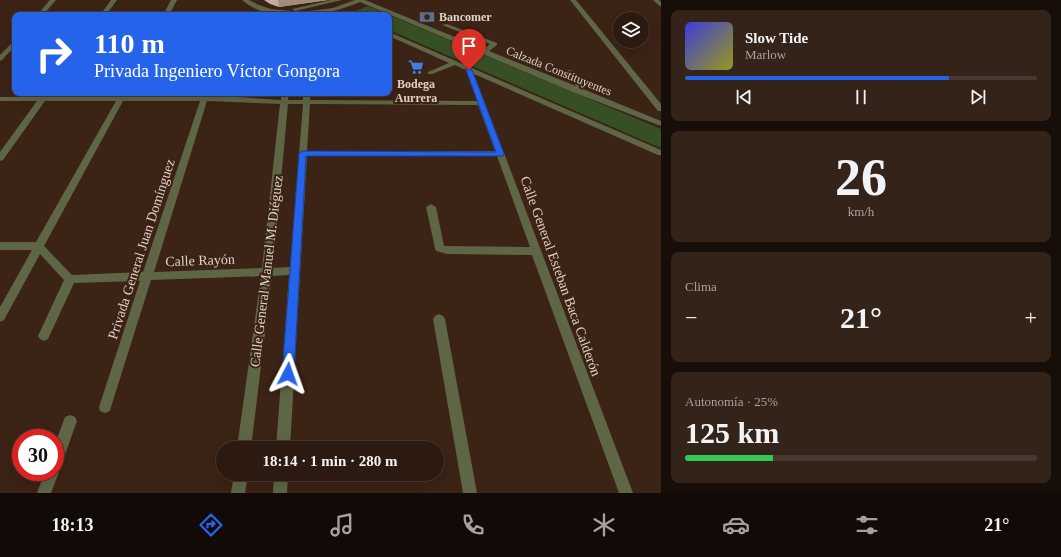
<!DOCTYPE html>
<html lang="es">
<head>
<meta charset="utf-8">
<style>
	:root { --surface:#2c1a10; --page:#342319; --text:#f1f3f6; --muted:#a6a19f; --line:#483830; --accent:#2563eb }
	body { margin:0; font-family:Georgia,serif; background:var(--page); color:var(--text); height:100vh; display:flex; flex-direction:column; font-size:15px; white-space:nowrap }
	* { box-sizing:border-box; margin:0 }
	p { font-size:13px; color:var(--muted) }
	.icon { flex:none; width:22px; height:22px; fill:none; stroke:currentColor; stroke-width:2; stroke-linecap:round; stroke-linejoin:round }
	.map { position:relative; flex:1; overflow:hidden }
	.details { display:flex; flex-direction:column; gap:10px; padding:10px; background:#180e09; width:400px }
	.details>* { flex:none }
	.guide { position:absolute; left:12px; top:12px; width:380px; height:84px; border-radius:8px; box-shadow:0 4px 16px #0002,0 0 0 1px var(--line); background:#2563eb; color:#fff; overflow:hidden }
	.fabs { position:absolute; left:613px; top:12px; display:grid; gap:8px }
	.fabs a { display:grid; place-items:center; width:36px; height:36px; border-radius:50%; background:var(--surface); box-shadow:0 4px 16px #0002,0 0 0 1px var(--line); font-size:20px }
	.speed { position:absolute; left:12px; top:429px; display:flex; gap:8px; font-size:20px; font-weight:700; text-align:center }
	.speed>* { display:grid; place-content:center; width:52px; height:52px; border-radius:50%; background:var(--surface); box-shadow:0 4px 16px #0002,0 0 0 1px var(--line); line-height:1 }
	.speed .limit { border:6px solid #d22; background:#fff; color:#111 }
	.pin { position:absolute; display:grid; place-items:center; width:34px; height:34px; color:#fff; margin:-41px -17px; border-radius:50% 50% 50% 0; rotate:-45deg; box-shadow:0 0 4px #0007 }
	.pin .icon { rotate:45deg }
	.me { position:absolute; width:44px; margin:-22px; rotate:4deg; stroke-linejoin:round; filter:drop-shadow(0 0 3px #0008) }
	.turn { display:flex; align-items:center; gap:14px; height:84px; padding:0 16px; font-size:18px }
	.turn .icon { width:52px; height:52px; stroke-width:2.5 }
	.turn b { display:block; font-size:28px; line-height:34px }
	.big { font-size:30px; font-weight:800; line-height:1.1 }
	.details .tile { flex:1; display:flex; flex-direction:column; justify-content:center; gap:6px; min-width:0; padding:0 14px; border-radius:8px; background:var(--page) }
	.details .dial { align-items:center; gap:0 }
	.dial b { font-size:52px; line-height:1 }
	.song { display:flex; align-items:center; gap:12px }
	.cover { width:48px; height:48px; border-radius:6px; background:linear-gradient(135deg,hsl(240 70% 55%),hsl(60 70% 35%)) }
	.played { height:4px; border-radius:2px; background:linear-gradient(90deg,var(--accent) 75%,var(--line) 75%) }
	.keys { display:flex; justify-content:space-around; direction:ltr }
	.heat { display:flex; justify-content:space-between; align-items:center; font-size:22px; direction:ltr }
	.charge { height:6px; border-radius:3px; background:linear-gradient(90deg,#34c759 25%,var(--line) 0) }
	.trip { position:absolute; left:216px; top:441px; width:228px; height:40px; border-radius:20px; background:var(--surface); box-shadow:0 4px 16px #0002,0 0 0 1px var(--line); font-weight:800; line-height:40px; text-align:center }
	.dock { display:flex; height:64px; justify-content:space-around; align-items:center; background:#120a06; color:var(--muted) }
	.dock .icon { width:28px; height:28px }
	.dock .selected { color:var(--accent) }
	.dock b { font-size:18px; color:var(--text) }
	main { display:flex; flex:1; min-height:0 }
	.map>svg:first-child { display:block }
	.green { fill:#364f24 }
	.lines { fill:none; stroke-linecap:round; stroke-linejoin:round }
	.minor { fill:#5f6646; fill-rule:evenodd }
	.wall { fill:#c7ab9c }
	.shaded-wall { fill:#a28b7f }
	.route { fill:#2563eb; stroke:#184099 }
	.labels { text-anchor:middle; stroke-width:4; stroke-linejoin:round; paint-order:stroke }
	.far-poi-label { font-size:12px; font-weight:bold; fill:#e0d0c7; stroke:#3b2315; text-anchor:start }
	.far-street-label { font-size:12px; fill:#e0d0c7; stroke:#3b2315 }
	.street-label { font-size:14px; fill:#e0d0c7; stroke:#3b2315 }
</style>
</head>
<body>
<main>
<div class="map">
<svg width="661" height="493" viewBox="0 0 661 493">
	<rect width="100%" height="100%" fill="#3b2315"/>
	<g class="green">
		<path d="M368,6L389,15H356L350,13Z"/>
		<path d="M389,15L661,129V148L389,30Z"/>
	</g>
	<g class="lines">
		<g class="minor">
			<path d="M50,0H56L43,15H37Z"/>
			<path d="M111,0H117L106,15H100Z"/>
			<path d="M171,0H177L169,15H163Z"/>
			<path d="M242,0H249L259,5L271,9L302,12L333,8L355,0H365L484,49L490,44L442,25L447,24L497,43V45L489,51L576,86L566,71L571,70L580,81L583,89L661,121V126L575,93L360,2C329,16 270,25 242,0Z"/>
			<path d="M331,0H342L295,11L292,9Z"/>
			<path d="M570,0H576L661,104V111H658Z"/>
			<path d="M653,0H659L661,2V7Z"/>
			<path d="M389,32L661,150V155H658L474,74L633,493H619L532,255L447,254L436,251L435,248L426,207L431,204L436,207L444,246L530,247L497,156H307L290,448H276L289,275L272,276L251,448H237L261,276L151,280L111,407L110,411L105,413L100,411L99,407L140,281L74,283L48,339L44,341L40,339L38,336L64,280L40,254L4,320L0,322V307L32,250H0V242H36L116,101H45L3,160L0,161V152L37,101H0V97H41L45,94H48V97H118L120,93H124L127,95L126,97H237L281,100V93H289L288,100H303V93H311L310,100L477,101L466,70L455,65L432,74H428V72L449,63L389,36ZM123,101H200L143,272L72,275L44,246ZM207,101L280,104L262,268L154,272ZM288,104H303L290,267L273,268ZM310,104L478,105L495,151H307Z"/>
			<path d="M15,40V46L2,60L0,61V55Z"/>
			<path d="M439,314L443,316L445,319L477,493H463L433,319L435,316Z"/>
			<path d="M70,415L75,417L77,421L62,463L60,468L58,469L59,472L51,493H37L45,472H55V444L65,417Z"/>
			<path d="M234,474H248L245,493H231Z"/>
			<path d="M274,474H288L287,493H273Z"/>
		</g>
	</g>
	<path class="wall" d="M264,0H328L279,7L270,4Z"/>
	<path class="shaded-wall" d="M278,0H328L279,7Z"/>
	<path class="route" d="M466,68L472,70L504,154L503,156H306L294,374L292,378L288,379L284,378L282,374L299,153L303,151L496,152L466,70Z"/>
	<defs>
		<g id="bank-bare" transform="scale(1.2)"><path d="M-6-4H6V4H-6ZM0-2.3a2.3 2.3 0 1 0 0 4.6a2.3 2.3 0 1 0 0-4.6Z" fill="#5c6f8a" stroke="#3b2315" stroke-width="2.5" paint-order="stroke"/></g>
		<g id="supermarket-bare" transform="scale(1.2)"><path d="M-6-5.5h2.5l.6 2H6L4.5 2H-2.5L-4.4-4H-6ZM-1.5 3.2a1.3 1.3 0 1 0 .1 0ZM3 3.2a1.3 1.3 0 1 0 .1 0Z" fill="#3f7fe0" stroke="#3b2315" stroke-width="2.5" paint-order="stroke"/></g>
	</defs>
	<g fill-rule="evenodd">
		<use href="#bank-bare" x="427" y="17"/>
		<use href="#supermarket-bare" x="416" y="67"/>
	</g>
	<g class="labels">
		<g class="far-poi-label">
			<text x="439" y="21">Bancomer</text>
			<text x="416" y="88" text-anchor="middle">Bodega<tspan x="416" dy="14">Aurrera</tspan></text>
		</g>
		<g class="far-street-label">
			<text transform="translate(559 71) rotate(22)" y="4">Calzada Constituyentes</text>
		</g>
		<g class="street-label">
			<text transform="translate(141 249) rotate(-72)" y="5">Privada General Juan Domínguez</text>
			<text transform="translate(200 260) rotate(-2)" y="5">Calle Rayón</text>
			<text transform="translate(266 271) rotate(-83)" y="5">Calle General Manuel M. Diéguez</text>
			<text transform="translate(561 276) rotate(70)" y="5">Calle General Esteban Baca Calderón</text>
		</g>
	</g>
</svg>
<div class="fabs">
<a><svg class="icon" aria-label="layers" viewBox="0 0 24 24"><path d="M12 4l9 5-9 5-9-5zM3 14l9 5 9-5"/></svg></a>
</div>
<div class="speed"><div class="limit">30</div></div>
<div class="pin" style="left:469px;top:70px;background:#d93025"><svg class="icon" aria-label="arrive" viewBox="0 0 24 24"><path d="M6 21V4h12l-3 4 3 4H6"/></svg></div>
<svg class="me" style="left:288px;top:374px" viewBox="-20 -20 40 40"><path d="M0-17L14 15 0 8-14 15z" fill="#2563eb" stroke="#fff" stroke-width="4"/></svg>
<div class="trip">18:14 · 1 min · 280 m</div>
<div class="guide">
<div class="turn"><svg class="icon" aria-label="right" viewBox="0 0 24 24"><path d="M7 20v-9h11M14 6l5 5-5 5"/></svg><div><b>110 m</b>Privada Ingeniero Víctor Gongora</div></div>
</div>
</div>
<section class="details">
<div class="tile">
<div class="song"><i class="cover"></i><div><b>Slow Tide</b><p>Marlow</p></div></div>
<div class="played"></div>
<div class="keys"><svg class="icon" aria-label="previous" viewBox="0 0 24 24"><path d="M18 5L8 12l10 7zM5 5v14"/></svg><svg class="icon" aria-label="pause" viewBox="0 0 24 24"><path d="M8 5v14M16 5v14"/></svg><svg class="icon" aria-label="next" viewBox="0 0 24 24"><path d="M6 5l10 7-10 7zM19 5v14"/></svg></div>
</div>
<div class="tile dial"><b>26</b><p>km/h</p></div>
<div class="tile"><p>Clima</p>
<div class="heat"><a>−</a><b class="big">21°</b><a>+</a></div>
</div>
<div class="tile"><p>Autonomía · 25%</p><b class="big">125 km</b><div class="charge"></div></div>
</section>
</main>
<nav class="dock">
<b>18:13</b>
<svg class="icon selected" aria-label="directions" viewBox="0 0 24 24"><path d="M12 3l9 9-9 9-9-9zM9 14v-3h6M13 9l2 2-2 2"/></svg>
<svg class="icon" aria-label="music" viewBox="0 0 24 24"><path d="M9 18V5l10-2v13"/><circle cx="6" cy="18" r="3"/><circle cx="16" cy="16" r="3"/></svg>
<svg class="icon" aria-label="phone" viewBox="0 0 24 24"><path d="M5 4h4l2 5-3 2q2 4 5 5l2-3 5 2v4C11 20 4 13 5 4z"/></svg>
<svg class="icon" aria-label="climate" viewBox="0 0 24 24"><path d="M12 3v18M4 7l16 10M4 17L20 7"/></svg>
<svg class="icon" aria-label="car" viewBox="0 0 24 24"><path d="M5 17H2v-5l4-1 3-4h7l3 4 3 1v5h-3M9 17h6M6 11h13"/><circle cx="7" cy="17" r="2"/><circle cx="17" cy="17" r="2"/></svg>
<svg class="icon" aria-label="filters" viewBox="0 0 24 24"><path d="M4 7h16M4 17h16"/><circle cx="9" cy="7" r="2"/><circle cx="15" cy="17" r="2"/></svg>
<b>21°</b>
</nav>
</body>
</html>
